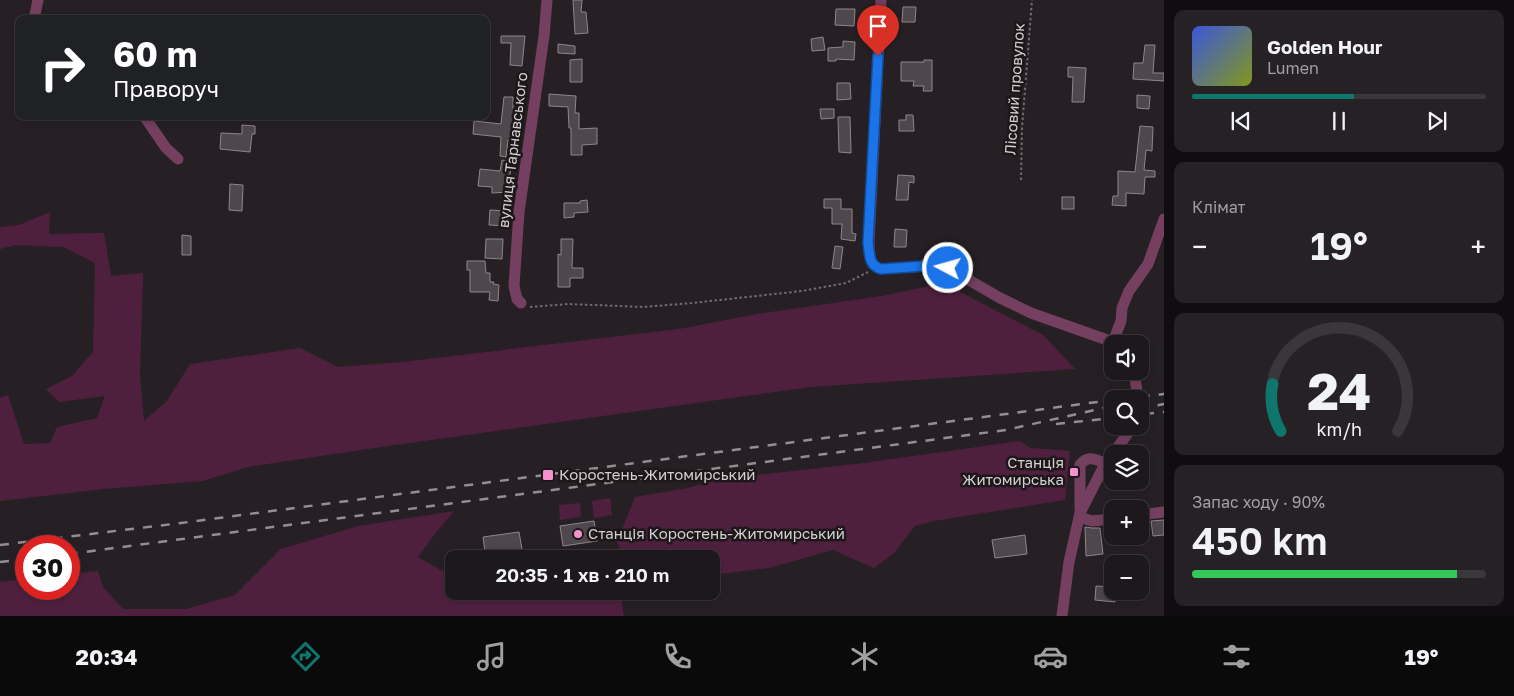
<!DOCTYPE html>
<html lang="uk">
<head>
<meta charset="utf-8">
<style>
	:root { --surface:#1c181b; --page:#252124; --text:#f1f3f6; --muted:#a0a0a3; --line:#3a373a; --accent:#0f766e }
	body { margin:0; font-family:"Golos Text",sans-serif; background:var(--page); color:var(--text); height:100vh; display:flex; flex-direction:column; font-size:19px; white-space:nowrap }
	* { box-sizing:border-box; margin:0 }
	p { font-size:16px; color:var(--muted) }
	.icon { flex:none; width:28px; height:28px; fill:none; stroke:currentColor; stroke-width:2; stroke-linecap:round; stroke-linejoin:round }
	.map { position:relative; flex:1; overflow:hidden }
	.panel { display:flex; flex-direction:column; gap:10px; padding:10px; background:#0f0d0f; width:350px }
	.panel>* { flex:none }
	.hud { position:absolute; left:15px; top:15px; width:475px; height:105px; border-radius:10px; box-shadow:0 2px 8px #0003,0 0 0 1px var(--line); background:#202124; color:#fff; overflow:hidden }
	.buttons { position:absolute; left:1104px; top:335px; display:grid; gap:10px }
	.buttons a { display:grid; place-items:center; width:45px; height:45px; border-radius:10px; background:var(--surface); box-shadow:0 2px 8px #0003,0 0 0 1px var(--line); font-size:25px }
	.speed { position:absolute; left:15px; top:535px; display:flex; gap:10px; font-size:25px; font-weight:700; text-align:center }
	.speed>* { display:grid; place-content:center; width:65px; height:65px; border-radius:50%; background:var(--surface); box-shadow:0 2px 8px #0003,0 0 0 1px var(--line); line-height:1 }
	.speed .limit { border:8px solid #d22; background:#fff; color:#111 }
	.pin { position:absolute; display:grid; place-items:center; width:42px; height:42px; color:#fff; margin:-51px -21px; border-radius:50% 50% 50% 0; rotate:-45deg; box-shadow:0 0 5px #0007 }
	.pin .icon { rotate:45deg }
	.me { position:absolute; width:55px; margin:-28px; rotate:276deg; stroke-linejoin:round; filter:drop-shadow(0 0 4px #0008) }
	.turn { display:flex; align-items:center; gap:18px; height:105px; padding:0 15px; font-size:22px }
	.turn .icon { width:65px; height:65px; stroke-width:2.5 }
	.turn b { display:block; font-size:35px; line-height:42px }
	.big { font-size:38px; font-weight:600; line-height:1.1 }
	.panel .tile { flex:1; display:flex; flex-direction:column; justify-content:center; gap:8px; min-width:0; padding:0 18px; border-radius:10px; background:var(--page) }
	.panel .dial { align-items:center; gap:0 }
	.dial svg { height:130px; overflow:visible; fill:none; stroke:var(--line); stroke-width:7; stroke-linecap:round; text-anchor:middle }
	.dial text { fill:var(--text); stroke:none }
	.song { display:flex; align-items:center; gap:15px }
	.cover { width:60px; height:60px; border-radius:8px; background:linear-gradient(135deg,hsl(230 70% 55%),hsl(70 70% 35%)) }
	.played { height:5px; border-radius:2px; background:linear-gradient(90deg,var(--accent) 55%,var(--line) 55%) }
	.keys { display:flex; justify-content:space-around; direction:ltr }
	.heat { display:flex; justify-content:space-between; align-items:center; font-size:28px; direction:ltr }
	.charge { height:8px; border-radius:4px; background:linear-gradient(90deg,#34c759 90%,var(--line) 0) }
	.trip { position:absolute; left:445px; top:550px; width:275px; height:50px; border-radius:10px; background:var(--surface); box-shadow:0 2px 8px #0003,0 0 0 1px var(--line); font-weight:600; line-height:50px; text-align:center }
	.tab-bar { display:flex; height:80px; justify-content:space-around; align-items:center; background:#0b0a0b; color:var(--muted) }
	.tab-bar .icon { width:35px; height:35px }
	.tab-bar .current { color:var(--accent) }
	.tab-bar b { font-size:22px; color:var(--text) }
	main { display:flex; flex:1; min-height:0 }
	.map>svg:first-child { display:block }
	.green { fill:#4f203e }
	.building { fill:#4e474b; stroke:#8e868a }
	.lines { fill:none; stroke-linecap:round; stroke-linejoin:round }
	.path { stroke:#716c6f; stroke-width:2; stroke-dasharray:2.5 2.5; stroke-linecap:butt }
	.minor { stroke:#754060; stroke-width:11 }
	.rail { stroke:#938e91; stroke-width:2.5; stroke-dasharray:9 9; stroke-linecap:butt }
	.route-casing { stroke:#114b97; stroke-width:12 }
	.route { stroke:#1a73e8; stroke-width:9 }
	.poi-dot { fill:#f790ce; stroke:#1d171a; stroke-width:2 }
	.labels { text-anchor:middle; stroke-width:5; stroke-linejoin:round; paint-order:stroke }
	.street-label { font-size:15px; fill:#d4d0d2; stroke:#1d171a }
	.poi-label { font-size:15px; fill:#d4d0d2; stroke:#1d171a; text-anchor:start }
</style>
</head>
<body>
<main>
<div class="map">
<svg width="1164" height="616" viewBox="0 0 1164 616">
	<rect width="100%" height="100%" fill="#262024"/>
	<g class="green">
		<path d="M50,212L49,234L104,233L111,276L143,273L140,376L144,421L167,401L190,364L300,348L338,367L402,362L679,329L757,314L882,296L943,283L1043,335L1075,369L811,387L381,447L248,467L203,481L103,489L0,501V398L8,395L24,444L50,443L57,427L97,418L105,396L59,402L46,389L72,376L93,352L95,263L63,247L15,245L0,249V227L19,225Z"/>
		<path d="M1019,441L1031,448L1070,451L1065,500L934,521L915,526L894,553L874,568L833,550L769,568L711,575V559H624L617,542L635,497L683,489L722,479L864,463Z"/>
		<path d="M610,498L612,515L594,518L592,501Z"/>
		<path d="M580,503L581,517L560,520L559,505Z"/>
		<path d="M454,511L434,535L418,557L440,570L454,572V591H620L624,616H0V582L26,579V589H69V574L98,571L103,587L123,609H186L235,595L281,549L358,526Z"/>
	</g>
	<g class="building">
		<path d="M573,0H582L581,12H586L588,33L575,34Z"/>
		<path d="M903,7H916L915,22H902Z"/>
		<path d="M836,9H855L854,26L835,25Z"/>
		<path d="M501,36H525L522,66L510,65L511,43H501Z"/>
		<path d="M823,37L825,50L812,51L811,39Z"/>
		<path d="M843,41L855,42L854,60L836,59V61H828V48L843,47Z"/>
		<path d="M558,44L575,46V54L558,53Z"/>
		<path d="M1145,45H1155L1153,73H1164V81L1133,79L1134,63H1143Z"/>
		<path d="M582,59V82H570V60Z"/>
		<path d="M924,60H932V91H923L924,86H913L914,81H901V62H924Z"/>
		<path d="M1068,67L1086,68L1084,102H1072L1073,77H1068Z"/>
		<path d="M837,83H850L851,99L837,100Z"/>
		<path d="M549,94L576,96L575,113H579V129L597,128V144L582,145V155H571V128H569L568,107L549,106Z"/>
		<path d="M1137,95L1150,96L1149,109L1137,108Z"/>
		<path d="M504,97H513V112L516,113L514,121L519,122L517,141L508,140L506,157L500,156L501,137L473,134L474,121L501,124Z"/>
		<path d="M820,109H834V118L821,119Z"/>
		<path d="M906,115H913L914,131H899V120H906Z"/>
		<path d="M838,117H850L851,153L839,152Z"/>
		<path d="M242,125L255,126V134H252L250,152L220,149L221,133L242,134Z"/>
		<path d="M1140,126L1153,127L1152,151L1146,150L1144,170L1155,171V177H1145L1144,194L1126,193V206L1112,205L1113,196H1118V171L1135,172Z"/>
		<path d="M502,160L512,162L508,186H510V192L492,193V187L478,186L480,169L500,171Z"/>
		<path d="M898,175L914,176V183L909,182L908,200H896Z"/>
		<path d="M230,184L243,185L242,211L229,210Z"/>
		<rect x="1062" y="197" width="12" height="12"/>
		<path d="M824,199H841V209H852V233L856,234L855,241L841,239L842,224H832V208H824Z"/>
		<path d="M587,200L588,212L574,213V217L564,218V203H580V201Z"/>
		<path d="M490,210L507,211L506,226L489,225Z"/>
		<path d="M895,229L907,230L906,247H894Z"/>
		<path d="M182,235L191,236V255H182Z"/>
		<path d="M486,239H503L502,259L485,258Z"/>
		<path d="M561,239H573L572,268H583V278H570V287H558V254L561,255Z"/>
		<path d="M835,246L843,247L840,269L832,268Z"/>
		<path d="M467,261H485L486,273H490V282H494L493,284L499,285L498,301L489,300L490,292H470V270H467Z"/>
		<path d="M1164,520V535L1153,536L1151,521Z"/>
		<path d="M594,521L597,541L563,546L560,526Z"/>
		<path d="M1085,527L1092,528H1100L1103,554L1086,556Z"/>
		<path d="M519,532L523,555L486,559L483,537Z"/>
		<path d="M1025,535L1027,554L995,558L992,540Z"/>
		<path d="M1096,586L1112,587V591H1115V602L1095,600Z"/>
	</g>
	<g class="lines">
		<g class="path">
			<path d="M1021,180L1022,128L1032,0"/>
			<path d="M530,307L568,304L643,307L692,303L802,291L846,283L868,272"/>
		</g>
		<g class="minor">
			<path d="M881,0L869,243C870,254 868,265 881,269L925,266L948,268L1000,298L1031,313L1113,342L1115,344"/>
			<path d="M34,19L38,0"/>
			<path d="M144,116L166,148L178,159"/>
			<path d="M521,303L517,299L514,286L519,212L544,36L547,0"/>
			<path d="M1113,342L1121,321L1122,308L1129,291L1148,264L1164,219"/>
			<path d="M1134,371L1138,399"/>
			<path d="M1113,454L1133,426"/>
			<path d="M1080,509V465C1087,455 1097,459 1105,464"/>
			<path d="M1140,515L1164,512"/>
			<path d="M1079,517L1092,521L1112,519"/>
			<path d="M1062,616L1069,562L1080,513L1105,464L1112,454"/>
		</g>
		<g class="rail">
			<path d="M1123,399L1164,394"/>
			<path d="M1140,409L1164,404"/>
			<path d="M1145,414L1164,412"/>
			<path d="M1056,424L1112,418"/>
			<path d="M0,545L181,523L1112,400"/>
			<path d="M69,554L1006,430L1108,407"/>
			<path d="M0,562L26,559"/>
		</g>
	</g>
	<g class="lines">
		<g class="route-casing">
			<path id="route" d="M878,56L868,243C870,254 868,265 881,269L925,266L948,268"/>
		</g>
		<use href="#route" class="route"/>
	</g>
	<g class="poi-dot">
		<rect x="1069" y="467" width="10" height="10" rx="2.5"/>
		<rect x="542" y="469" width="12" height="12" rx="2.5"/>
		<circle cx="578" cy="534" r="5"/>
	</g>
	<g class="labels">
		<g class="street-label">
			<text transform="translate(1015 89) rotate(-86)" y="5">Лісовий провулок</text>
			<text transform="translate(513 150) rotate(-83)" y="5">вулиця Тарнавського</text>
		</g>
		<g class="poi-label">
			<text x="1064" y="468" text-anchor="end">Станція<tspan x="1064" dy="17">Житомирська</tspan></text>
			<text x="559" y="480">Коростень-Житомирський</text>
			<text x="588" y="539">Станція Коростень-Житомирський</text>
		</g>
	</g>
</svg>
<div class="buttons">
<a><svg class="icon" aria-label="sound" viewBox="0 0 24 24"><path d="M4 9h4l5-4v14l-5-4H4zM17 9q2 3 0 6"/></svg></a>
<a><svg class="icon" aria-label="search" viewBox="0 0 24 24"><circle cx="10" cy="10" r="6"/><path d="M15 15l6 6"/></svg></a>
<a><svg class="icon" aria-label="layers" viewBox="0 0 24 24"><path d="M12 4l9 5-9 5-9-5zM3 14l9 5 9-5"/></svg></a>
<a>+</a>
<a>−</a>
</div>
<div class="speed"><div class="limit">30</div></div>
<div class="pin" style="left:878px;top:56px;background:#d93025"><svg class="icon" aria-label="arrive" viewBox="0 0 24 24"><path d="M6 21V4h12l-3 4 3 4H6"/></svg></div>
<svg class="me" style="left:948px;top:268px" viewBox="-20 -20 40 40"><circle r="17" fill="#1a73e8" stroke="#fff" stroke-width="3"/><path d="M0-11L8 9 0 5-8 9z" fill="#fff"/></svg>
<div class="trip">20:35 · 1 хв · 210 m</div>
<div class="hud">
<div class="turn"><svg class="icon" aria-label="right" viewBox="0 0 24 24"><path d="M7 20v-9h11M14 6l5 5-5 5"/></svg><div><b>60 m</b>Праворуч</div></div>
</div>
</div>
<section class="panel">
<div class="tile">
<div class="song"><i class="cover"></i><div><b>Golden Hour</b><p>Lumen</p></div></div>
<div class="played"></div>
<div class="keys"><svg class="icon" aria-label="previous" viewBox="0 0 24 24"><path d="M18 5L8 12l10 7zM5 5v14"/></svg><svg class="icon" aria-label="pause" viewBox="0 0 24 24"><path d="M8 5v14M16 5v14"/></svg><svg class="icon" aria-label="next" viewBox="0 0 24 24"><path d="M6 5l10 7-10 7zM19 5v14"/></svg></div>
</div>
<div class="tile"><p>Клімат</p>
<div class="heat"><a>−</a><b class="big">19°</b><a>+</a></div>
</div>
<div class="tile dial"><svg viewBox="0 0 100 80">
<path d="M14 69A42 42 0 1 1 86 69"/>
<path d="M14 69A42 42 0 0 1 9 40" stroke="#0f766e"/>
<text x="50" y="56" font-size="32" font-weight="700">24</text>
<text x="50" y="72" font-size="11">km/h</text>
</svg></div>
<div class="tile"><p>Запас ходу · 90%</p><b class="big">450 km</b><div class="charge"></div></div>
</section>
</main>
<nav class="tab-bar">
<b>20:34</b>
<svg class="icon current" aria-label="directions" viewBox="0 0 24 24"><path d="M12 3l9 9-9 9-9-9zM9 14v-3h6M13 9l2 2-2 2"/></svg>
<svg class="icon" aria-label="music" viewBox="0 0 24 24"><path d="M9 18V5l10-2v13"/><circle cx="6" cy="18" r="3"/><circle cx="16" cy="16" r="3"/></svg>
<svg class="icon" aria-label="phone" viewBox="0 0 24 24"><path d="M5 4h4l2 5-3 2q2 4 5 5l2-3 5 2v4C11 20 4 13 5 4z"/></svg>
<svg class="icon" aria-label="climate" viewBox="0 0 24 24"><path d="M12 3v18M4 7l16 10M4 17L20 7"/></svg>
<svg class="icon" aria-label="car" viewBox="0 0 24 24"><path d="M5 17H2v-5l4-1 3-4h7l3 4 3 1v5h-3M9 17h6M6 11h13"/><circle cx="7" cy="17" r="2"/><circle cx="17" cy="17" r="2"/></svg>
<svg class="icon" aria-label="filters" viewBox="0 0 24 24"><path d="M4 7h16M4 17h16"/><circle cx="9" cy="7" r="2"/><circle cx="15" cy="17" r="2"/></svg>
<b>19°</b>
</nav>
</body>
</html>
